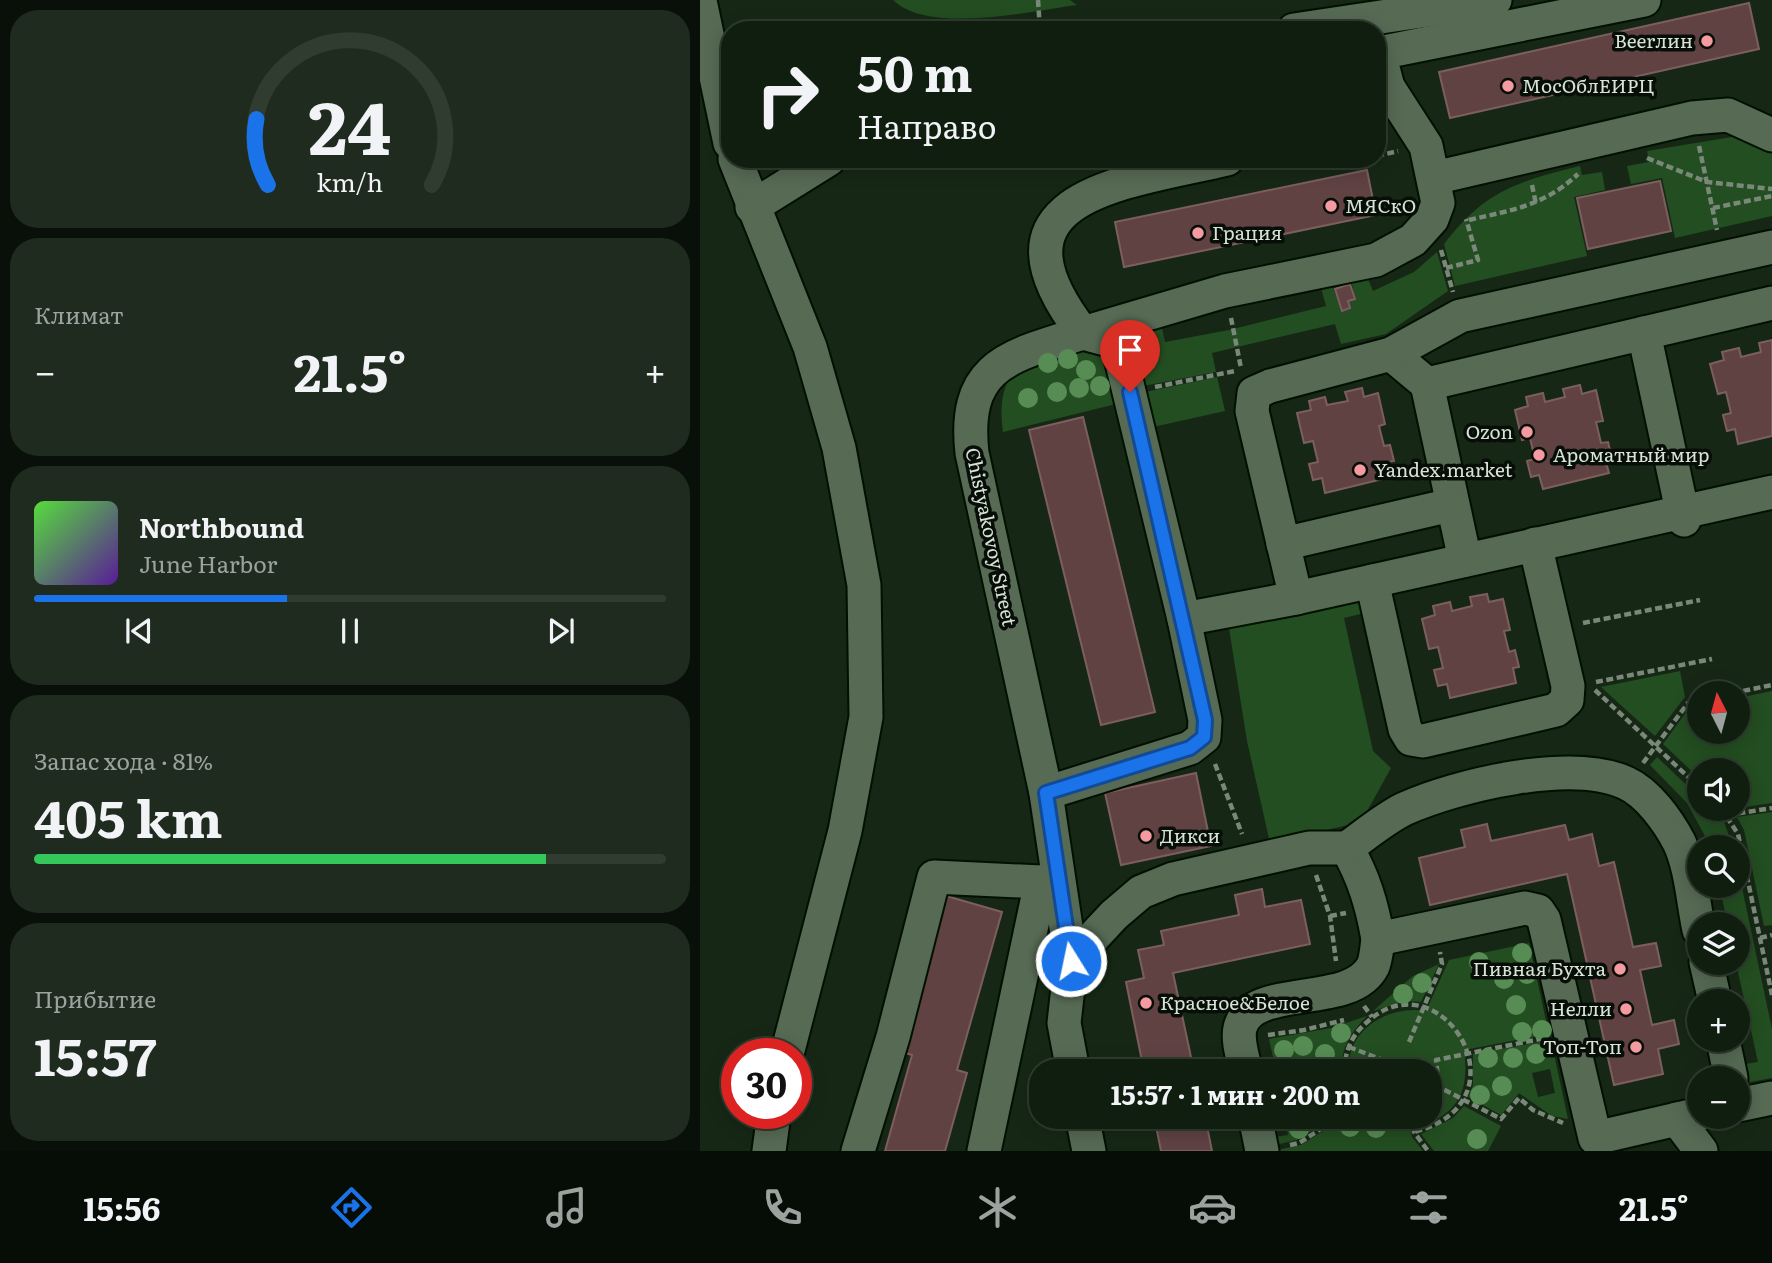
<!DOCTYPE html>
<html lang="ru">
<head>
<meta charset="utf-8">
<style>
	:root { --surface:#101e10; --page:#1e2b1e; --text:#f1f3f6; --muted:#9ca29f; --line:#303c30; --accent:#1a73e8 }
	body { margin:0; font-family:Literata,serif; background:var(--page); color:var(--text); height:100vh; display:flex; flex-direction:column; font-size:26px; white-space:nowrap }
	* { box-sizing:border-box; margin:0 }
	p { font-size:23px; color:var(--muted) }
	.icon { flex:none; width:38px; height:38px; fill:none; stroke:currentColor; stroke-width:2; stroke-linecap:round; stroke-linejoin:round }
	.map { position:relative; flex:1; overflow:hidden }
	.panel { display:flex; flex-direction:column; gap:10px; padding:10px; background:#091009; width:700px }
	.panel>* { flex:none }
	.hud { position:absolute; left:21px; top:21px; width:665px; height:147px; border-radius:28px; box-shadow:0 4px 18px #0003,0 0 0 2px var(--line); background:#101e10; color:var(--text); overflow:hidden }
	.needle { width:46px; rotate:354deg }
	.fabs { position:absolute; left:987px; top:681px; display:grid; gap:14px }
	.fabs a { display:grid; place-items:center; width:63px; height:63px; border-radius:50%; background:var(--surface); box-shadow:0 4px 18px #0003,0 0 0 2px var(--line); font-size:35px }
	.speed { position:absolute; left:21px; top:1038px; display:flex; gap:14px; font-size:35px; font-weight:700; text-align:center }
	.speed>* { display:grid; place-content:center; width:91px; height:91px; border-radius:50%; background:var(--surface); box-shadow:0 4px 18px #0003,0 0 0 2px var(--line); line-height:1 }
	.speed .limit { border:10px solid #d22; background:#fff; color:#111 }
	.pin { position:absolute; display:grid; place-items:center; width:60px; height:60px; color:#fff; margin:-72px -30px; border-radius:50% 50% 50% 0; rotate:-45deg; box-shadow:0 0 7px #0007 }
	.pin .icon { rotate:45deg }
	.me { position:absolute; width:77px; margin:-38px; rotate:350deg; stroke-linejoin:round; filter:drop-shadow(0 0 5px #0008) }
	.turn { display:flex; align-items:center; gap:24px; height:147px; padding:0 21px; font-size:32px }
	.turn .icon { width:91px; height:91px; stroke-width:2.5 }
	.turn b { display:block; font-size:49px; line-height:60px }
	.big { font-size:52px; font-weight:700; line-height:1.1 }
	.panel .tile { flex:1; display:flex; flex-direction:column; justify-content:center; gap:10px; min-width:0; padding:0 24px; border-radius:28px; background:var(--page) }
	.panel .dial { align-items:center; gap:0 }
	.dial svg { height:182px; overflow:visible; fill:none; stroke:var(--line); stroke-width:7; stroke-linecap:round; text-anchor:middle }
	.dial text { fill:var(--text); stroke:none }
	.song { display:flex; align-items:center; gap:21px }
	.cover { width:84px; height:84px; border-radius:10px; background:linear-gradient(135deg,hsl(110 70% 55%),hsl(270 70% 35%)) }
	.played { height:7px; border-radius:4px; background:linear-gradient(90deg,var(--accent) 40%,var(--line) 40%) }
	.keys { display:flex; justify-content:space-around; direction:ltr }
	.heat { display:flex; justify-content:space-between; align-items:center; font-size:38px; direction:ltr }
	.charge { height:10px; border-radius:5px; background:linear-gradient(90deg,#34c759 81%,var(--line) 0) }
	.trip { position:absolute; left:329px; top:1059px; width:413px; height:70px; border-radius:28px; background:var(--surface); box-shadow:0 4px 18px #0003,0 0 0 2px var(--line); font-weight:700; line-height:70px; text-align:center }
	.tabs { display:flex; height:112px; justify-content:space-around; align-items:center; background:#060c06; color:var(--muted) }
	.tabs .icon { width:49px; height:49px }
	.tabs .on { color:var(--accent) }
	.tabs b { font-size:32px; color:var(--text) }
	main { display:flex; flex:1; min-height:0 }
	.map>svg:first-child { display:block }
	.green { fill:#234e21; fill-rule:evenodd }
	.building { fill:#604243; stroke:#7d5e5f; stroke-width:2 }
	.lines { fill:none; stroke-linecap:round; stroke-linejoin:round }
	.minor-casing { stroke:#021002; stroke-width:37 }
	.path { stroke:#798878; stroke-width:4.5; stroke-dasharray:7 3.5; stroke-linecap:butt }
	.minor { stroke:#566a54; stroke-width:33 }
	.tree { fill:#578c54 }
	.route-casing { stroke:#114b97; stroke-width:18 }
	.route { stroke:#1a73e8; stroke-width:12 }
	.poi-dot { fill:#f49aa0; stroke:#070e07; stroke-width:2.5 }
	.labels { text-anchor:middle; stroke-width:7; stroke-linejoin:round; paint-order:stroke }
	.poi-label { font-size:19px; fill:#d7e3d6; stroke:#070e07; text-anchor:start }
	.street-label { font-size:19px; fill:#d7e3d6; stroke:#070e07 }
</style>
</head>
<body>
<main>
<section class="panel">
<div class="tile dial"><svg viewBox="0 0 100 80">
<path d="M14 69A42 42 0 1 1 86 69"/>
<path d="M14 69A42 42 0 0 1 9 40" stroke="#1a73e8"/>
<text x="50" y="56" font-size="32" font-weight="700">24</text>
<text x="50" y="72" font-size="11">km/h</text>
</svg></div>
<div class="tile"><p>Климат</p>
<div class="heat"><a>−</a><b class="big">21.5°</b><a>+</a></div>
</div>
<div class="tile">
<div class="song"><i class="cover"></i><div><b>Northbound</b><p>June Harbor</p></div></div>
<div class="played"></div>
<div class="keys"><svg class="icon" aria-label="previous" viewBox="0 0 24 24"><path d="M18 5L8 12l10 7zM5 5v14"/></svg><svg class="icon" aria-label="pause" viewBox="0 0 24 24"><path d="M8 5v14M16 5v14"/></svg><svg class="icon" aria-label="next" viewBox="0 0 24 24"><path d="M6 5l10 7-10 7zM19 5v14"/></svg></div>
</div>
<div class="tile"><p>Запас хода · 81%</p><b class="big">405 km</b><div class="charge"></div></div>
<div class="tile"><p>Прибытие</p><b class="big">15:57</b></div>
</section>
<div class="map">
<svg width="1072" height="1151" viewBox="0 0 1072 1151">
	<rect width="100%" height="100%" fill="#162815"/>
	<g class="green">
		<path d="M193,0H370L377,5C330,11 229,35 193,0Z"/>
		<path d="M1044,135L1062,142L1072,152V216L975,238L962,178L931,184L927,166L949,162L947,151Z"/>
		<path d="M880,166L882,175L902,172L905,190L874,197L887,256L755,286L744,244C786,190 816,182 880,166Z"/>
		<path d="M737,252L748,291L686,334L641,344L635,324L512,353L516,372L443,386L431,329L461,324L465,342L529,330L626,306L621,288L632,285L642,310L648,301L655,299L651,279L666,274L673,291L714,272Z"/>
		<path d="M402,347L416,404L303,432C299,401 302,382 324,359Z"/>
		<path d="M517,377L525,411L453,427L445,392Z"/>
		<path d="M661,600L664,613L644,618L673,751L691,768L661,822L570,843L547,741L528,622Z"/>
		<path d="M980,671L985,697L955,736L901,687Z"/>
		<path d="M1072,691V803L1038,808V770H999V778L963,744L990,707L999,705V732H1038V698Z"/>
		<path d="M957,757L999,797V808L1012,809L1023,819L1033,847H1011L987,803L950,765Z"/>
		<path d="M1072,812V925L1064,926L1044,830L1037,817Z"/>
		<path d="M1038,869L1072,1029V1078L1050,1082L1039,1065L1058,1062L1036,963L1038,924H1028L1019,886H1038Z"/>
		<path d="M829,943L849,1034L764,1050C770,1091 758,1116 716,1127L715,1117L730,1116V1071H649C646,1029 689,1005 726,1011L749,960Z"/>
		<path d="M739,964L721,1002L705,1001L673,1011L713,976Z"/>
		<path d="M667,1016C652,1031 640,1049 642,1071H576L569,1039L631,1028Z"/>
		<path d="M851,1040L868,1119L852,1116L819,1093L801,1115L768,1097L773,1085V1054ZM850,1069L855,1093L838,1097L832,1073Z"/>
		<path d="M764,1106L801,1126L788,1151H734L721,1134L753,1118Z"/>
		<path d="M708,1116L712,1137L723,1151H572L601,1145L645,1117Z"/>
		<path d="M585,1117H635L597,1140L570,1146L569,1138L588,1135Z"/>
	</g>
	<g class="building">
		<path d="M1049,3L1059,49L750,118L739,72Z"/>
		<path d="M667,170L676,215L424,267L415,222Z"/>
		<path d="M960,181L971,231L888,249L877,198Z"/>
		<path d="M650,284L655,299L648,301L650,308L642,311L635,289Z"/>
		<path d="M1072,340V436L1038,444L1035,429L1027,431L1023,415L1031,413L1026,392L1018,394L1010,364L1024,360L1022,352L1039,348L1041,357L1061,352L1059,343Z"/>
		<path d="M880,385L882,394L896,390L903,421L896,422L901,443L908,442L912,458L905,459L909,473L843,489L839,475L831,477L827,461L835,459L830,438L822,440L815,410L828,406L826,397L843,393L845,402L865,397L863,389Z"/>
		<path d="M662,388L664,397L678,393L685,424L679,426L684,446L690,445L694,461L688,462L691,477L625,493L622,478L613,480L609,464L618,462L613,441L604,443L597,413L611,410L609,401L625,397L627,405L648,401L645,392Z"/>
		<path d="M383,417L455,712L401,725L329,430Z"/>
		<path d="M787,594L789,602L803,599L810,630L804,631L809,652L815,650L819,667L813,668L816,683L750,698L747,684L738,686L734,670L743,668L738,647L729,649L722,619L735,615L733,606L750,602L752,611L772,606L770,597Z"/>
		<path d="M496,773L511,846L421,865L405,793Z"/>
		<path d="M787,824L791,841L865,825L869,840L892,834L899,866L914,862L933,947L956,943L961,966L940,970L952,1025L974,1020L979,1044L958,1049L963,1074L914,1085L867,874L730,905L719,858L765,847L761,830Z"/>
		<path d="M562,889L565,907L601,900L610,944L473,973L494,1071H444L426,982L444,978L438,950L464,945L461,931L539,915L535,895Z"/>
		<path d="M243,895L302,912L257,1070L267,1073L245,1151H185L212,1055L199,1051Z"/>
		<path d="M454,1116H505L512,1151H461Z"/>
	</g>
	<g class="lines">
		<g class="minor-casing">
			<g id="minor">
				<path d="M0,1L30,143"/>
				<path d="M594,30L795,0"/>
				<path d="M677,95L688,87L679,53L944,0"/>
				<path d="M35,159L110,347L139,448L164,585L166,717L145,831L87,1054"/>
				<path d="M734,178L992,118L1028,115L1072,135"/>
				<path d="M52,207L129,159"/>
				<path d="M383,333L525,291L676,260L713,240L732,219L738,203L726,146L688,87"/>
				<path d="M944,333L984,520"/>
				<path d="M691,354L727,384L1072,303"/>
				<path d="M727,384L765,560"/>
				<path d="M583,544L751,505"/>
				<path d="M672,581L705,729L711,739L723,741L856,710L867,700L868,686L835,544"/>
				<path d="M596,598L552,411L554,393L570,386L691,354L760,316L1072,247"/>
				<path d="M484,619L596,598L1072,492"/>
				<path d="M346,793L490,748L504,737L505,720L484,619L417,342L383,333"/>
				<path d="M999,930C993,902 991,867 979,842C968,821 948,793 926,783C872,758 757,785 704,809C684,819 665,835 647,848C664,878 672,905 678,939L825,908L838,911L844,920L895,1138L999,1114"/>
				<path d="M371,961L414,915L441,892L473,879L609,848H647"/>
				<path d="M1006,962L1015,1001"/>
				<path d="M1023,1040L1031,1078"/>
				<path d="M373,1071L364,1023L371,961L346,793L272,453C262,363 311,356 383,333C275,194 426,183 527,159"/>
				<path d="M546,1071C543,1058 537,1041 540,1028C551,982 651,1010 673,966C676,959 677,947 678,939"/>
				<path d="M1038,1105L1072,1098"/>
				<path d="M382,1116L389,1151"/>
				<path d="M555,1116L562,1151"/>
				<path d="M977,1119L1001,1151"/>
				<path d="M69,1151L74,1113"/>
				<path d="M158,1151L193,1037L234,877L341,882L357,879"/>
				<path d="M284,1151L341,882"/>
			</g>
		</g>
		<g class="path">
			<path d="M338,0L340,30"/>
			<path d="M999,146L1017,230"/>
			<path d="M677,156L698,151"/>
			<path d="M947,158L1007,182L1072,189"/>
			<path d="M832,185L836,204"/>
			<path d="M1013,208L1072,196"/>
			<path d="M769,220C812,210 844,206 878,174"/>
			<path d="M741,250L753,292"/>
			<path d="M746,268L778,260L766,219"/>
			<path d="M531,318L541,368"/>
			<path d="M455,387L535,371"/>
			<path d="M883,623L1000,600"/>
			<path d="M896,682L1012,659"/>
			<path d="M895,690L999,787"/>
			<path d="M1033,693L1072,685"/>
			<path d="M943,763L988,703L999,700"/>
			<path d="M515,764L542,834"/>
			<path d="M1021,808L1038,834L1072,995"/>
			<path d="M1028,815L1072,808"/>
			<path d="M616,875L630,916L636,961"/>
			<path d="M630,916L646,913"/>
			<path d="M1060,938L1072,935"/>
			<path d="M664,1006L672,1017"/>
			<path d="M568,1035L604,1030L644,1020"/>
			<path d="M709,1042L742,964L740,952"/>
			<path d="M649,1047L683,1060"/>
			<path d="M645,1071C644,1052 652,1035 666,1023C740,953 832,1102 714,1132"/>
			<path d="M735,1085L801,1119L819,1098L833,1110L863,1123"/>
			<path d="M730,1092L738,1077L736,1060L845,1038"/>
			<path d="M712,1116L714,1132L728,1151"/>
			<path d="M590,1145L599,1143L641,1116"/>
		</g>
		<use href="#minor" class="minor"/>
	</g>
	<g class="tree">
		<circle cx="368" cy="359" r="10"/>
		<circle cx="348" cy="363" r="10"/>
		<circle cx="386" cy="370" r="10"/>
		<circle cx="400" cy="386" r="10"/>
		<circle cx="379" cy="388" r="10"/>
		<circle cx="357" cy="392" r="10"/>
		<circle cx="328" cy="398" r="10"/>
		<circle cx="822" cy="953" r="10"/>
		<circle cx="779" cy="962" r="10"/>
		<circle cx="827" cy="974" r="10"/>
		<circle cx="804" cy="979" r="10"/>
		<circle cx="722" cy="983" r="10"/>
		<circle cx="703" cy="994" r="10"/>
		<circle cx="816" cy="1005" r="10"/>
		<circle cx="842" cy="1030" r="10"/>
		<circle cx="822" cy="1032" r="10"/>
		<circle cx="641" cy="1033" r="10"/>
		<circle cx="603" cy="1046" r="10"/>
		<circle cx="584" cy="1050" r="10"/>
		<circle cx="625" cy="1054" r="10"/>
		<circle cx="836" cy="1054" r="10"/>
		<circle cx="788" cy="1058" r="10"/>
		<circle cx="813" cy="1058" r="10"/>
		<circle cx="802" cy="1086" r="10"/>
		<circle cx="780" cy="1095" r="10"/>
		<circle cx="650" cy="1127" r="10"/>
		<circle cx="676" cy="1128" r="10"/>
		<circle cx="599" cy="1129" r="10"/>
		<circle cx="777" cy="1139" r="10"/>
	</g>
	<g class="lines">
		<g class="route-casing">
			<path id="route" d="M371,961L346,793L490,748L504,737L505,720L430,392"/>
		</g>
		<use href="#route" class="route"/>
	</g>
	<g class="poi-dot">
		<circle cx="1007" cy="41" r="7"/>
		<circle cx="808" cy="86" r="7"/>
		<circle cx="631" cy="206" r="7"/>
		<circle cx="498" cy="233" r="7"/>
		<circle cx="827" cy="432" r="7"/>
		<circle cx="839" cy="455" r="7"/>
		<circle cx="660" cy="470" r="7"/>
		<circle cx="446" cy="836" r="7"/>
		<circle cx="920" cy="969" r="7"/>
		<circle cx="446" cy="1003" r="7"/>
		<circle cx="926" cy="1009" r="7"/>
		<circle cx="936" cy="1047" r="7"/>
	</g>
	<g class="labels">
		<g class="poi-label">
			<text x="993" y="48" text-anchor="end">Beerлин</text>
			<text x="822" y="93">МосОблЕИРЦ</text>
			<text x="645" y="213">МЯСкО</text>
			<text x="512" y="240">Грация</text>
			<text x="813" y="439" text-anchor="end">Ozon</text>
			<text x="853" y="462">Ароматный мир</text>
			<text x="674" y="477">Yandex.market</text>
			<text x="460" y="843">Дикси</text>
			<text x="906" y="976" text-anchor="end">Пивная Бухта</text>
			<text x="460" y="1010">Красное&amp;Белое</text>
			<text x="912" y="1016" text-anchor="end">Нелли</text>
			<text x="922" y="1054" text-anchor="end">Топ-Топ</text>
		</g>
		<g class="street-label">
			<text transform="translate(291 537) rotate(78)" y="7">Chistyakovoy Street</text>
		</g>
	</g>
</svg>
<div class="fabs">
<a><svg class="needle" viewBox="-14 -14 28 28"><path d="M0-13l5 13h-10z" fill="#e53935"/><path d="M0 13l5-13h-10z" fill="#9ca29f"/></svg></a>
<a><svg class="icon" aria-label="sound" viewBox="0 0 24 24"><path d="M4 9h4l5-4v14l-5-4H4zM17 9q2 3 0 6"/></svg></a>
<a><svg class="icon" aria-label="search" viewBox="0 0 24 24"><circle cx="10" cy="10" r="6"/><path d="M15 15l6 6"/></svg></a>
<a><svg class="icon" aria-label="layers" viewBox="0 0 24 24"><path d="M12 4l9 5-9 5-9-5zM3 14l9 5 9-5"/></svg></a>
<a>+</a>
<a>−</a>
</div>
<div class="speed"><div class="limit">30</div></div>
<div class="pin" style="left:430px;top:392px;background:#d93025"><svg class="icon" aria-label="arrive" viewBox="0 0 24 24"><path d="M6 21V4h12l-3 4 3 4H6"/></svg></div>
<svg class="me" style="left:371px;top:961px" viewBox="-20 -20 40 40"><circle r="17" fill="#1a73e8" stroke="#fff" stroke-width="3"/><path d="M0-11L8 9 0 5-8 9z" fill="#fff"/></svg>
<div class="trip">15:57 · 1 мин · 200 m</div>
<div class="hud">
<div class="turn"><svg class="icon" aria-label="right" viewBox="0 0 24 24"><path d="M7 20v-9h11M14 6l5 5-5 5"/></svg><div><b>50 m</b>Направо</div></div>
</div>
</div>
</main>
<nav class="tabs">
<b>15:56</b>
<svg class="icon on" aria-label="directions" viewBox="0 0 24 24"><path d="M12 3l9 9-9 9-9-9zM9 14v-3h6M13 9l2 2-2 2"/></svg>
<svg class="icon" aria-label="music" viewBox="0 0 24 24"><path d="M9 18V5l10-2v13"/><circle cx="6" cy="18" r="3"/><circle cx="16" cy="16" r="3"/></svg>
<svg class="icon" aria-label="phone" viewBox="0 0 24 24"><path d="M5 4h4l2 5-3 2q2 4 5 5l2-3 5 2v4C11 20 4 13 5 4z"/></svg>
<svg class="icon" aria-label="climate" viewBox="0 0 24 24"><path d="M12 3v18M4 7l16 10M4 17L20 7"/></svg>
<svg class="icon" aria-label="car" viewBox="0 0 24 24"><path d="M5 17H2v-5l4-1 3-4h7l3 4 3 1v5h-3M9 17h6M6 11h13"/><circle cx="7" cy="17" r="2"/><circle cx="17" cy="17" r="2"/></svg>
<svg class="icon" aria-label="filters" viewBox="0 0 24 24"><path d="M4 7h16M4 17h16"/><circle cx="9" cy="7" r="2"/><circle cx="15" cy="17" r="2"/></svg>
<b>21.5°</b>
</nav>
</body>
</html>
